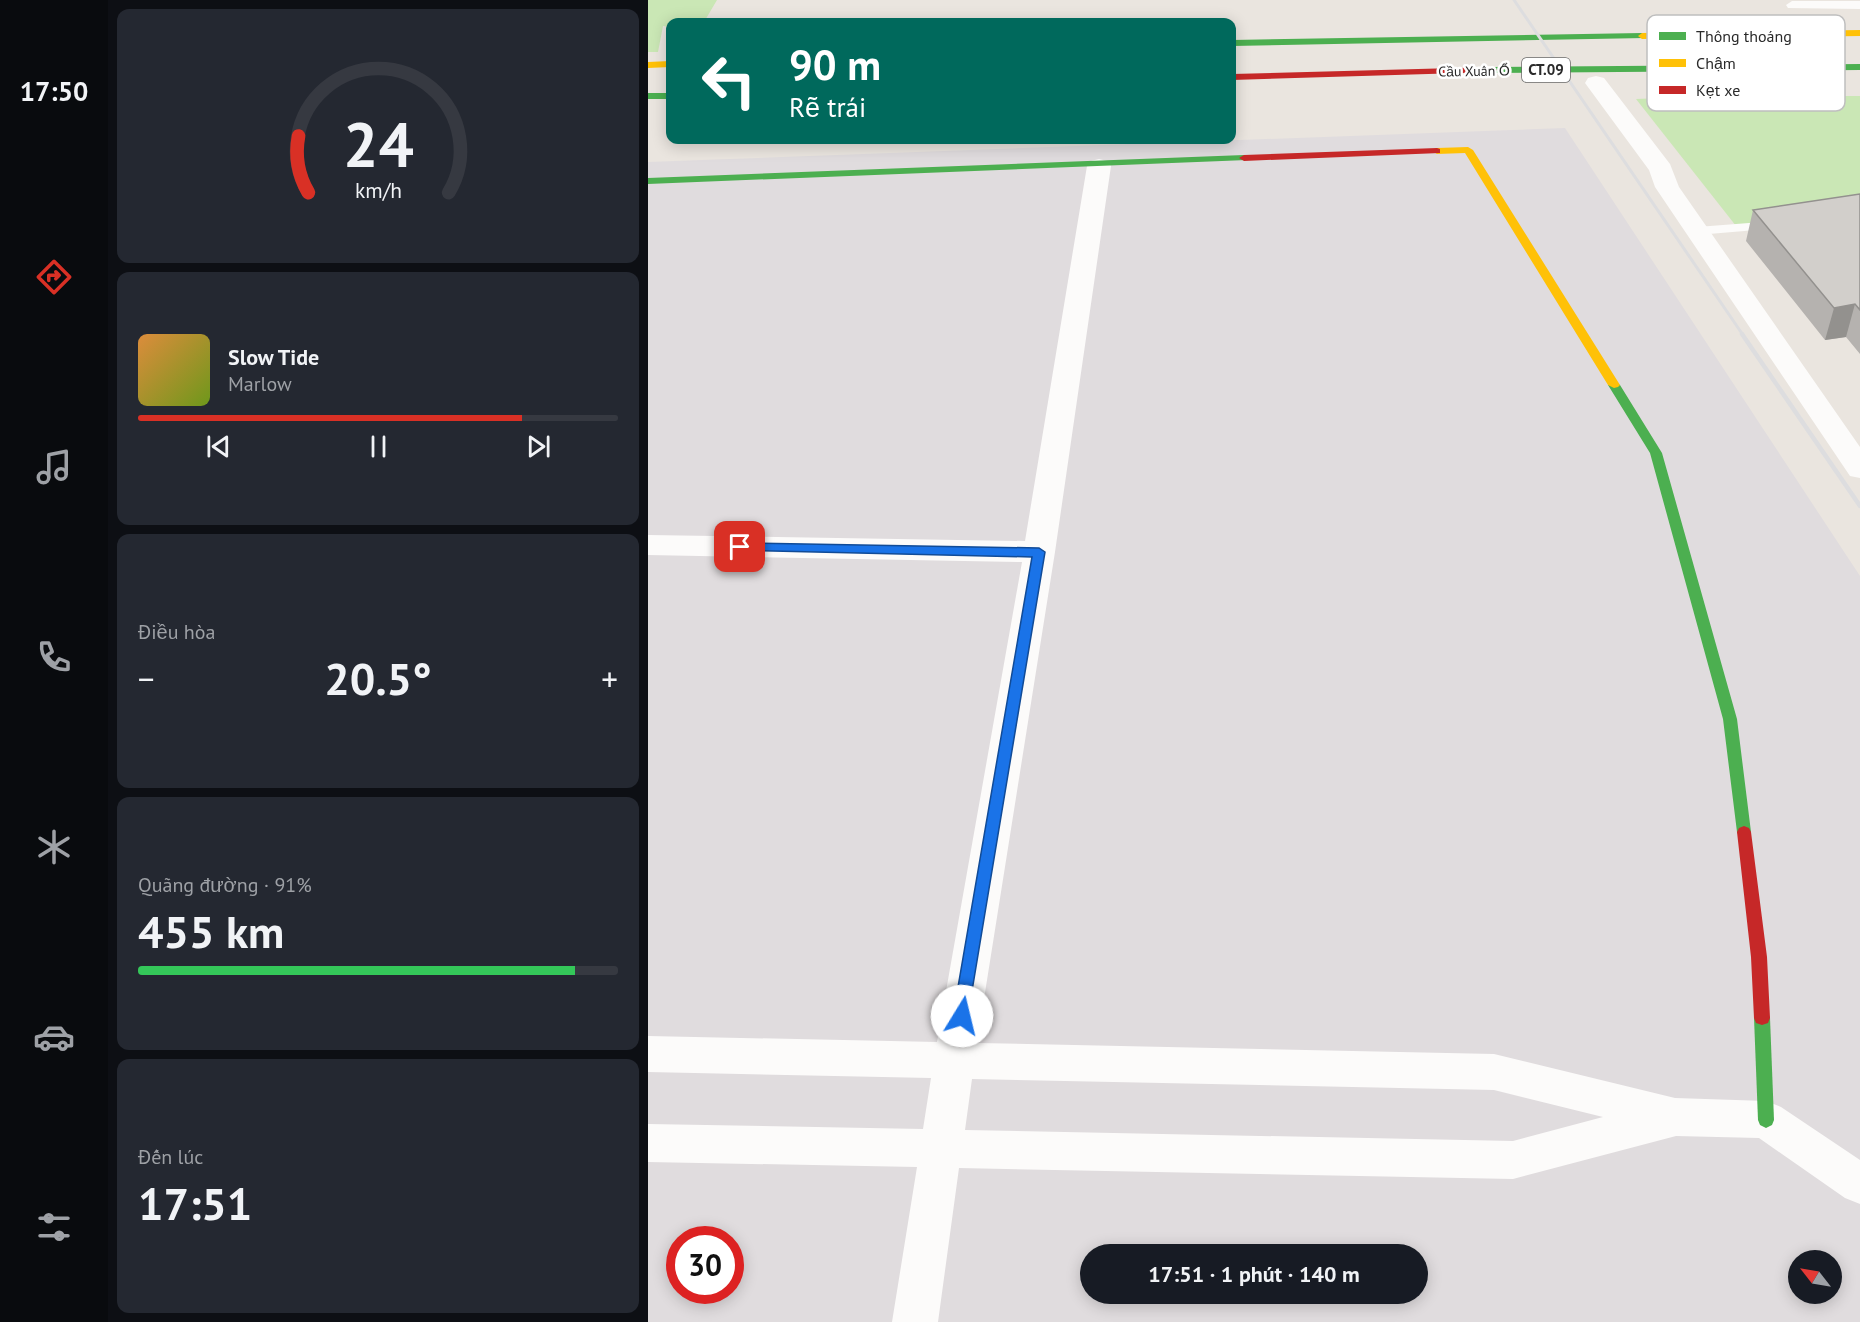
<!DOCTYPE html>
<html lang="vi">
<head>
<meta charset="utf-8">
<style>
	:root { --surface:#171b24; --page:#242831; --text:#f1f3f6; --muted:#9ea1a6; --line:#363941; --accent:#d93025 }
	body { margin:0; font-family:"PT Sans",sans-serif; background:var(--page); color:var(--text); height:100vh; display:flex; flex-direction:column; font-size:22px; white-space:nowrap }
	* { box-sizing:border-box; margin:0 }
	p { font-size:20px; color:var(--muted) }
	.icon { flex:none; width:33px; height:33px; fill:none; stroke:currentColor; stroke-width:2; stroke-linecap:round; stroke-linejoin:round }
	.map { position:relative; flex:1; overflow:hidden }
	.panel { display:flex; flex-direction:column; gap:9px; padding:9px; background:#0d0f14; width:540px }
	.panel>* { flex:none }
	.guide { position:absolute; left:18px; top:18px; width:570px; height:126px; border-radius:12px; box-shadow:0 3px 15px #0003; background:#00695c; color:#fff; overflow:hidden }
	.needle { width:39px; rotate:301deg }
	.controls { position:absolute; left:1140px; top:1250px; display:grid; gap:12px }
	.controls a { display:grid; place-items:center; width:54px; height:54px; border-radius:50%; background:var(--surface); box-shadow:0 3px 15px #0003; font-size:30px }
	.speed { position:absolute; left:18px; top:1226px; display:flex; gap:12px; font-size:30px; font-weight:700; text-align:center }
	.speed>* { display:grid; place-content:center; width:78px; height:78px; border-radius:50%; background:var(--surface); box-shadow:0 3px 15px #0003; line-height:1 }
	.speed .limit { border:9px solid #d22; background:#fff; color:#111 }
	.pin { position:absolute; display:grid; place-items:center; width:51px; height:51px; color:#fff; margin:-26px; border-radius:12px; box-shadow:0 3px 9px #0006 }
	.me { position:absolute; width:66px; margin:-33px; rotate:9deg; stroke-linejoin:round; filter:drop-shadow(0 0 4px #0008) }
	.turn { display:flex; align-items:center; gap:21px; height:126px; padding:0 24px; font-size:27px }
	.turn .icon { width:78px; height:78px; stroke-width:2.5 }
	.turn b { display:block; font-size:42px; line-height:51px }
	.big { font-size:45px; font-weight:600; line-height:1.1 }
	.panel .card { flex:1; display:flex; flex-direction:column; justify-content:center; gap:9px; min-width:0; padding:0 21px; border-radius:12px; background:var(--page) }
	.panel .dial { align-items:center; gap:0 }
	.dial svg { height:156px; overflow:visible; fill:none; stroke:var(--line); stroke-width:7; stroke-linecap:round; text-anchor:middle }
	.dial text { fill:var(--text); stroke:none }
	.song { display:flex; align-items:center; gap:18px }
	.cover { width:72px; height:72px; border-radius:9px; background:linear-gradient(135deg,hsl(30 70% 55%),hsl(80 70% 35%)) }
	.played { height:6px; border-radius:3px; background:linear-gradient(90deg,var(--accent) 80%,var(--line) 80%) }
	.keys { display:flex; justify-content:space-around; direction:ltr }
	.heat { display:flex; justify-content:space-between; align-items:center; font-size:33px; direction:ltr }
	.charge { height:9px; border-radius:4px; background:linear-gradient(90deg,#34c759 91%,var(--line) 0) }
	.trip { position:absolute; left:432px; top:1244px; width:348px; height:60px; border-radius:30px; background:var(--surface); box-shadow:0 3px 15px #0003; font-weight:600; line-height:60px; text-align:center }
	main { display:flex; flex:1; min-height:0 }
	.dock { display:flex; flex-direction:column; width:108px; justify-content:space-around; align-items:center; background:#090b0e; color:var(--muted) }
	.dock .icon { width:42px; height:42px }
	.dock .current { color:var(--accent) }
	.dock b { font-size:27px; color:var(--text) }
	.map>svg:first-child { display:block }
	.industrial { fill:#e0dcde; fill-rule:evenodd }
	.green { fill:#cae7b5 }
	.lines { fill:none; stroke-linecap:round; stroke-linejoin:round }
	.lane { fill:#fcfbfa; fill-rule:evenodd }
	.street { fill:#fcfbfa; fill-rule:evenodd }
	.fast { fill:#4caf50; fill-rule:evenodd }
	.slow { fill:#ffc107; fill-rule:evenodd }
	.jam { fill:#c62828; fill-rule:evenodd }
	.rail-far1 { stroke:#dddddf; stroke-width:3 }
	.rail { stroke:#dddddf; stroke-width:4.5 }
	.wall { fill:#b5b2af }
	.shaded-wall { fill:#93918e }
	.building { fill:#d2cfcb; stroke:#93918e; stroke-width:1.5 }
	.route { fill:#1a73e8; stroke:#114b97; stroke-width:1.5 }
	.labels { text-anchor:middle; stroke-width:5; stroke-linejoin:round; paint-order:stroke }
	.far-street-label { font-size:14px; fill:#2a2a2a; stroke:#fff }
	.shield { fill:#fff; stroke:#6a6a6a; stroke-width:1.5 }
	.shield-label { font-size:15px; font-weight:bold; fill:#2a2a2a }
	.key { fill:#fff; stroke:#bfbfbf; stroke-width:1.5 }
	.key-label { font-size:16px; fill:#2a2a2a }
</style>
</head>
<body>
<main>
<nav class="dock">
<b>17:50</b>
<svg class="icon current" aria-label="directions" viewBox="0 0 24 24"><path d="M12 3l9 9-9 9-9-9zM9 14v-3h6M13 9l2 2-2 2"/></svg>
<svg class="icon" aria-label="music" viewBox="0 0 24 24"><path d="M9 18V5l10-2v13"/><circle cx="6" cy="18" r="3"/><circle cx="16" cy="16" r="3"/></svg>
<svg class="icon" aria-label="phone" viewBox="0 0 24 24"><path d="M5 4h4l2 5-3 2q2 4 5 5l2-3 5 2v4C11 20 4 13 5 4z"/></svg>
<svg class="icon" aria-label="climate" viewBox="0 0 24 24"><path d="M12 3v18M4 7l16 10M4 17L20 7"/></svg>
<svg class="icon" aria-label="car" viewBox="0 0 24 24"><path d="M5 17H2v-5l4-1 3-4h7l3 4 3 1v5h-3M9 17h6M6 11h13"/><circle cx="7" cy="17" r="2"/><circle cx="17" cy="17" r="2"/></svg>
<svg class="icon" aria-label="filters" viewBox="0 0 24 24"><path d="M4 7h16M4 17h16"/><circle cx="9" cy="7" r="2"/><circle cx="15" cy="17" r="2"/></svg>
</nav>
<section class="panel">
<div class="card dial"><svg viewBox="0 0 100 80">
<path d="M14 69A42 42 0 1 1 86 69"/>
<path d="M14 69A42 42 0 0 1 9 40" stroke="#d93025"/>
<text x="50" y="56" font-size="32" font-weight="700">24</text>
<text x="50" y="72" font-size="11">km/h</text>
</svg></div>
<div class="card">
<div class="song"><i class="cover"></i><div><b>Slow Tide</b><p>Marlow</p></div></div>
<div class="played"></div>
<div class="keys"><svg class="icon" aria-label="previous" viewBox="0 0 24 24"><path d="M18 5L8 12l10 7zM5 5v14"/></svg><svg class="icon" aria-label="pause" viewBox="0 0 24 24"><path d="M8 5v14M16 5v14"/></svg><svg class="icon" aria-label="next" viewBox="0 0 24 24"><path d="M6 5l10 7-10 7zM19 5v14"/></svg></div>
</div>
<div class="card"><p>Điều hòa</p>
<div class="heat"><a>−</a><b class="big">20.5°</b><a>+</a></div>
</div>
<div class="card"><p>Quãng đường · 91%</p><b class="big">455 km</b><div class="charge"></div></div>
<div class="card"><p>Đến lúc</p><b class="big">17:51</b></div>
</section>
<div class="map">
<svg width="1212" height="1322" viewBox="0 0 1212 1322">
	<rect width="100%" height="100%" fill="#eae5df"/>
	<path class="industrial" d="M917,128L1212,576V1322H0V162ZM32,1239H82V1290H32ZM442,1254H770V1293H442ZM1150,1260H1184V1293H1150Z"/>
	<g class="green">
		<path d="M0,0H69L56,22H22V27L15,26L10,52H0Z"/>
		<path d="M1062,96H1212V220L1092,231L988,99Z"/>
	</g>
	<g class="lines">
		<g class="lane">
			<path d="M1144,1H1212V9L1140,8L1138,5Z"/>
			<path d="M1127,221L1134,225L1132,228L1049,235L1042,231L1049,227Z"/>
		</g>
		<g class="street">
			<path d="M948,76L956,78L1022,164L1031,187L1212,447V478L1202,476L1007,187L1001,170L937,83L940,78Z"/>
			<path d="M451,159L459,161L463,166L407,552L329,1043L846,1054L1027,1098L1118,1101L1133,1107L1212,1160V1204L1197,1198L1111,1138L1028,1136L865,1179L311,1168L290,1322H244L269,1167L0,1162V1124L275,1129L283,1078L0,1072V1036L289,1042L374,562L0,555V535L377,541L439,166L443,161ZM324,1079L846,1090L955,1117L865,1141L317,1130Z"/>
		</g>
		<g class="fast">
			<path d="M994,33L997,34V38L584,46V40Z"/>
			<path d="M1212,64V70L844,73L839,70L844,67Z"/>
			<rect x="0" y="93" width="22" height="6"/>
			<path d="M596,155L601,158L599,160L0,184V178Z"/>
			<path d="M966,382L972,385L1014,453L1089,719L1103,832L1101,836L1096,838L1091,836L1089,832L1075,719L1002,453L960,385Z"/>
			<path d="M1114,1011L1120,1013L1122,1018L1126,1120L1124,1125L1118,1128L1112,1125L1110,1120L1106,1018L1108,1013Z"/>
		</g>
		<g class="slow">
			<path d="M1212,30V36L994,39L990,36L994,33Z"/>
			<path d="M22,61V67L0,68V62Z"/>
			<path d="M820,147L825,150L972,385L970,387L966,388L960,385L817,153L789,154L784,151L789,148Z"/>
		</g>
		<g class="jam">
			<path d="M844,67L849,70L847,72L584,80V74Z"/>
			<path d="M789,148L792,149V153L596,161L591,158L596,155Z"/>
			<path d="M1096,826L1101,828L1103,832L1119,957L1122,1018L1120,1023L1114,1025L1108,1023L1106,1018L1103,957L1089,832L1091,828Z"/>
		</g>
		<path class="rail-far1" d="M866,0L1095,335"/>
		<path class="rail" d="M1094,334L1212,506"/>
	</g>
	<path class="wall" d="M1212,194V354L1198,337L1177,340L1098,241L1105,210Z"/>
	<path class="shaded-wall" d="M1207,304L1198,337L1177,340L1186,308Z"/>
	<path class="building" d="M1212,194V310L1207,304L1186,308L1105,210Z"/>
	<path class="route" d="M92,543L391,548L397,552L319,1021H308L305,1016L384,557L87,550L86,547Z"/>
	<g class="labels">
		<g class="far-street-label">
			<text transform="translate(826 71) rotate(-1)" y="5">Cầu Xuân Ổ</text>
		</g>
		<rect class="shield" x="874" y="58" width="48" height="24" rx="4.5"/>
		<g class="shield-label">
			<text x="898" y="75">CT.09</text>
		</g>
	</g>
	<rect x="999" y="15" width="198" height="96" rx="9" class="key"/>
	<rect x="1011" y="32" width="27" height="8" fill="#4caf50"/>
	<rect x="1011" y="59" width="27" height="8" fill="#ffc107"/>
	<rect x="1011" y="86" width="27" height="8" fill="#c62828"/>
	<g class="key-label">
		<text x="1048" y="42">Thông thoáng</text>
		<text x="1048" y="69">Chậm</text>
		<text x="1048" y="96">Kẹt xe</text>
	</g>
</svg>
<div class="controls">
<a><svg class="needle" viewBox="-14 -14 28 28"><path d="M0-13l5 13h-10z" fill="#e53935"/><path d="M0 13l5-13h-10z" fill="#9ea1a6"/></svg></a>
</div>
<div class="speed"><div class="limit">30</div></div>
<div class="pin" style="left:92px;top:547px;background:#d93025"><svg class="icon" aria-label="arrive" viewBox="0 0 24 24"><path d="M6 21V4h12l-3 4 3 4H6"/></svg></div>
<svg class="me" style="left:314px;top:1016px" viewBox="-20 -20 40 40"><circle r="19" fill="#fff"/><path d="M0-13L10 11 0 6-10 11z" fill="#1a73e8"/></svg>
<div class="trip">17:51 · 1 phút · 140 m</div>
<div class="guide">
<div class="turn"><svg class="icon" aria-label="left" viewBox="0 0 24 24"><path d="M17 20v-9H6M10 6l-5 5 5 5"/></svg><div><b>90 m</b>Rẽ trái</div></div>
</div>
</div>
</main>
</body>
</html>
